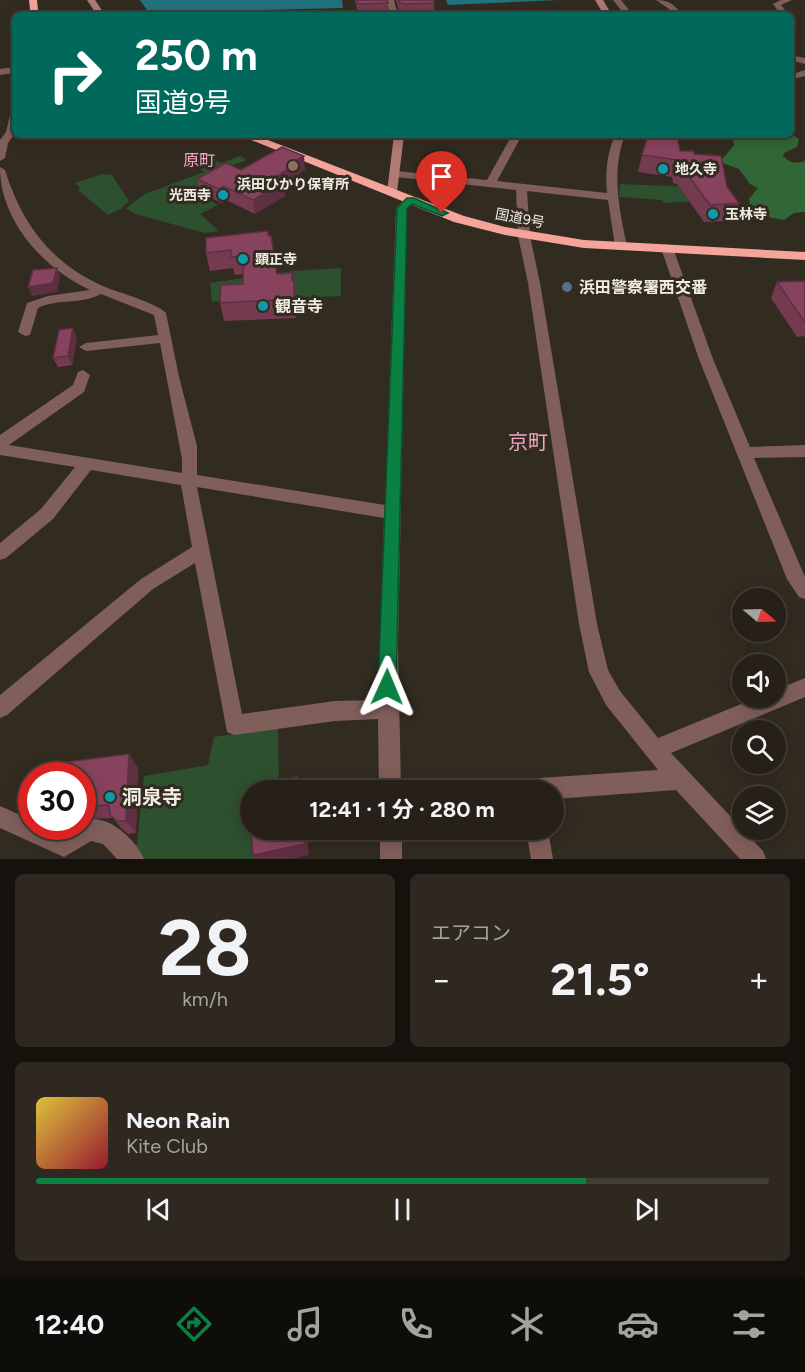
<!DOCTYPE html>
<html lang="ja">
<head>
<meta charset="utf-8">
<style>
	:root { --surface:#262018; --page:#2e2821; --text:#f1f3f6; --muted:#a4a3a2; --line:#423e37; --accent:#0b8043 }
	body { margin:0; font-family:Figtree,"Noto Sans JP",sans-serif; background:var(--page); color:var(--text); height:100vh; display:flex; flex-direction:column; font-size:22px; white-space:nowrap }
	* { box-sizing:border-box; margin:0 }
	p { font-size:20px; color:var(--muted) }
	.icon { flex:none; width:33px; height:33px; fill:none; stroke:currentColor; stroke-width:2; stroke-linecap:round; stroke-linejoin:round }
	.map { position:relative; height:859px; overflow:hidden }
	.details { display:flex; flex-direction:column; gap:15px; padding:15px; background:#15120d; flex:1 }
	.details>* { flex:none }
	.guide { position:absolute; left:12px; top:12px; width:782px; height:126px; border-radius:9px; box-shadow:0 3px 15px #0003,0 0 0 2px var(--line); background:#00695c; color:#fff; overflow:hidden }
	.needle { width:39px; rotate:109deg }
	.buttons { position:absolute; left:732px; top:588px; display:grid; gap:12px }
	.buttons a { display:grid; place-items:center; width:54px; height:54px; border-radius:50%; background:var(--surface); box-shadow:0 3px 15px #0003,0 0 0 2px var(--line); font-size:30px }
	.speed { position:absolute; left:18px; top:762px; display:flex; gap:12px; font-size:30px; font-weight:700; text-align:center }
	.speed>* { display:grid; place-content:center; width:78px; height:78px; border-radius:50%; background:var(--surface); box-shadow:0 3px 15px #0003,0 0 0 2px var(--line); line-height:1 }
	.speed .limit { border:9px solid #d22; background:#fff; color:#111 }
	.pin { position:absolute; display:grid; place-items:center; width:51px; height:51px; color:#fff; margin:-62px -26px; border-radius:50% 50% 50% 0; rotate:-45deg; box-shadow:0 0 6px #0007 }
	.pin .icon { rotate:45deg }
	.me { position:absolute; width:66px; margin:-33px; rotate:1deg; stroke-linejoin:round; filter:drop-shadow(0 0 4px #0008) }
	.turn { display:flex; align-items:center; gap:21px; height:126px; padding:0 24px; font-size:27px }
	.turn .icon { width:78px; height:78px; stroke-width:2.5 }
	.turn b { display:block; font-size:42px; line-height:51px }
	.big { font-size:45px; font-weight:700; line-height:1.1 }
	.details .widget { flex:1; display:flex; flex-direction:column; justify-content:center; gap:9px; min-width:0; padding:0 21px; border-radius:9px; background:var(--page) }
	.details .dial { align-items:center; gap:0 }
	.dial b { font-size:78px; line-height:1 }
	.song { display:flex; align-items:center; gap:18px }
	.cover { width:72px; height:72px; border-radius:9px; background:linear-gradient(135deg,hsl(50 70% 55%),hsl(350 70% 35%)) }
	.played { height:6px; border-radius:3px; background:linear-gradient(90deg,var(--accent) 75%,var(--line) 75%) }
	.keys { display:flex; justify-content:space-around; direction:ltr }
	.heat { display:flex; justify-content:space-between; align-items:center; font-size:33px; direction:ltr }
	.details .tiles { flex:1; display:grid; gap:15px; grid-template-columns:1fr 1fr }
	.widget:last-child { grid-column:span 2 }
	.trip { position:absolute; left:240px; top:780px; width:324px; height:60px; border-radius:30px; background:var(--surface); box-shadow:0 3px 15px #0003,0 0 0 2px var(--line); font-weight:700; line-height:60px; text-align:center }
	.dock { display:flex; height:96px; justify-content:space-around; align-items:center; background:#0f0d0a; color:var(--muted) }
	.dock .icon { width:42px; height:42px }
	.dock .on { color:var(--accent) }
	.dock b { font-size:27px; color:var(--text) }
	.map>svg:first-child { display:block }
	.green { fill:#2d502f }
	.forest { fill:#316736 }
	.water { fill:#23737f }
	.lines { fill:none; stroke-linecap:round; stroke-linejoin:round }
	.street { fill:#805f5b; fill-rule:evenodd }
	.secondary { fill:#af7b74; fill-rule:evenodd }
	.highway { fill:#f4a49a; fill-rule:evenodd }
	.wall { fill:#743a50 }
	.shaded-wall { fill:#5e2f41 }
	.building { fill:#87435d; stroke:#5e2f41; stroke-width:1.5 }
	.route { fill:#0b8043; stroke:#07532c; stroke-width:1.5 }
	.education-dot { fill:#8d6e63; stroke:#322b20; stroke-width:2 }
	.culture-dot { fill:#0f9aa8; stroke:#322b20; stroke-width:2 }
	.service-dot { fill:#5c6f8a; stroke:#322b20; stroke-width:2 }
	.labels { text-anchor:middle; stroke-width:6; stroke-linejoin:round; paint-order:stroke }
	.far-poi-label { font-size:14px; font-weight:bold; fill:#f1ede5; stroke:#322b20; text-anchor:start }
	.far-street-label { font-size:14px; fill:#f1ede5; stroke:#322b20 }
	.far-quarter-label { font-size:16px; fill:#f3a5c4; stroke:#322b20 }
	.poi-label { font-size:16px; font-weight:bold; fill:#f1ede5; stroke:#322b20; text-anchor:start }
	.quarter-label { font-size:20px; fill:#f3a5c4; stroke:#322b20 }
	.near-poi-label { font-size:20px; font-weight:bold; fill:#f1ede5; stroke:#322b20; text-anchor:start }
</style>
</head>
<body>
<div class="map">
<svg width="805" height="859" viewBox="0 0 805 859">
	<rect width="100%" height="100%" fill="#322b20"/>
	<g class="green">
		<path d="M240,156L247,160L223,169L197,194L218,205L200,214L219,231L204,233L136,214L126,208L145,194L204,172L200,169L217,161L222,163Z"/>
		<path d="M102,174L112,175L129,201L121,209L108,215L78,190L80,188L75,183Z"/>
		<path d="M620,184L719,188L725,200L664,203L662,200L619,197Z"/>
		<path d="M341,268V296C298,299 255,295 212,302L210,283L293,271Z"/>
		<path d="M278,727L279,790H250V830H256L258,859H144L136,852L144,776L208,765L214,737Z"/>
	</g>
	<path class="forest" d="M791,128L792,135L799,139L797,147L784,153L783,156C789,163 797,164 805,161V212L794,213L784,220L763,216L750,207L749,199L758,188L750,184L739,169L720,162L734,145L733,140L722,135H790Z"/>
	<g class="water">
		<path d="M140,0H342L343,8L149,13Z"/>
		<path d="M446,0H558L448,5Z"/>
	</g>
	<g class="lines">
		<g class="street">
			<path d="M386,0H394L398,15H390Z"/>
			<path d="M613,0H621L633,15H625Z"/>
			<path d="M656,0C669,0 675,5 682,15H674L669,9Z"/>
			<path d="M781,0H792L781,5L789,15H781L773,4Z"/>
			<path d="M790,55L805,58V64L790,60Z"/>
			<path d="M15,67V73L0,75V69Z"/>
			<path d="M805,70V76L790,80V75Z"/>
			<path d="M15,112V133L8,143L5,158L0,161V140L6,132L10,115Z"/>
			<path d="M512,135H522L497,181L607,193C605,172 607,154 615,135H625C611,172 619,208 627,246L625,248H617L615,246L608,200L527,191L530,236L540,283L597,624L608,670L620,691L658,738L756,698H776V690L805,678V697L671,753L763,851L766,859H740L676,790L554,799V790H513L516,782L524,779L658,770L606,705L589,672L579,624L528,283L518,236L516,190L396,177L391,174L396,171L487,180Z"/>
			<path d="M0,167L5,170C23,229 58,271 116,291C128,295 159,305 166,313L179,377L197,446V475L385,505L396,208L406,198H414L415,200L407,209L406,258L398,647L401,790H379L378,719L335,721L234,735L227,732L195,563L153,589L7,715L0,718V695L141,579L192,547L181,485L91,470L53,519L6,558L0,560V543L41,509L75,467L0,455V435L73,385L78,372L83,370L90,375L84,392L9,445L182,473V459L160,343L86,351L79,347L86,343L158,335L154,315L101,294C81,305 58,298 38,308L30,335L25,336L18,332L27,303L48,296L90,290C43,268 0,221 0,167ZM197,487L384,518L378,700L335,701L242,714Z"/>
			<path d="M667,244L673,248L713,359L750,447L805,445V457L754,458L805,577V599L799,597L787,579L699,359L661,248Z"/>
			<path d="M0,806L32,820V826H46L62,834L73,826H82V821C106,811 136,839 144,859H117L103,844L91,841L64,857L0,828Z"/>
			<rect x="380" y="830" width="22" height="29"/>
			<path d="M526,830H548L553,859H531Z"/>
		</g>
		<g class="secondary">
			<path d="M87,0H95L105,15H97Z"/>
			<path d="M595,0H603L609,10L606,15H598L601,10Z"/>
			<path d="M394,135H404L397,192L392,195L387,192Z"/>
		</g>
		<g class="highway">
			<path d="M29,0H37L38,10L43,15H33L30,10Z"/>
			<path d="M239,135H255L464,216L505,227L584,240L805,252V260L584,248L505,235L454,222Z"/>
		</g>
	</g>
	<g class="wall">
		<path d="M355,0H387L388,15H358Z"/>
		<path d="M396,0H434V15H400Z"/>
		<path d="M680,151L694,154L727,187L739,203L732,221L704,222L677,184L673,183L672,177L638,172L642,155Z"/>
		<path d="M241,170H305L294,177V180L284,187L285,196L255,214L226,200L222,203L200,193L197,179Z"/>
		<path d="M268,231L277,274L292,273L296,299V318L224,321L220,303L243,284L244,274L235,275L233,268L210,271L206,253Z"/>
		<path d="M805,281V338L804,336L797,337L771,298L777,282Z"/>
		<path d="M77,338L72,365L58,367L53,358Z"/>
		<path d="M138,768L136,833L128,834L121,828L113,818L82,819V776Z"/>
	</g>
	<g class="shaded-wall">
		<path d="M304,156L305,170L294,177V180L284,187L285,196L255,214L253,200L274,178L290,164Z"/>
		<path d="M223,186L226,200L222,203L219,189Z"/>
		<path d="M57,268L60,277L57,292L32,296L28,287Z"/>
		<path d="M292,273L296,299V318L292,281Z"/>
		<path d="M73,328L77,338L72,365L68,356Z"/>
		<path d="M129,754L138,768L136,833L126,821Z"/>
		<path d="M304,830H310L311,837L307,838L309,855L292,859H255L253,855Z"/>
	</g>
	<g class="building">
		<path d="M357,0H387L388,3L357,4Z"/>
		<path d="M399,0H434V3L404,4L400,3Z"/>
		<path d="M648,135L677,136L680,151H694V154L721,156L727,187L739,203L710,205L682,167L678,166L677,160L642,155Z"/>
		<path d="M282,147L304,156L290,164L293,166L274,178L283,182L253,200L223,186L219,189L197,179L226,163L241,170Z"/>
		<path d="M268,231V236H271L277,274L292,273V281L294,280V299L220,303L221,285L243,284L244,256L231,257V250L206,253V238Z"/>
		<path d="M57,268L53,283L28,287L33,270Z"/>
		<path d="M805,281V321H804L777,282Z"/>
		<path d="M73,328L68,356L53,358L59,330Z"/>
		<path d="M129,754L126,821H118L110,815L109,805L82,806V776H48L50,764Z"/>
		<path d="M297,777L299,790H250V817L248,787Z"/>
		<path d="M251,830H304L305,844L253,855Z"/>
	</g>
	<path class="route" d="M407,198H414L448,213L442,216L412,204L407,209L396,687L393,693L387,696L381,693L378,687L397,208Z"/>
	<circle class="education-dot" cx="293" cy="166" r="6"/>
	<g class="culture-dot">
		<circle cx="663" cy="169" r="6"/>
		<circle cx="223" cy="195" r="6"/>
		<circle cx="713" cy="214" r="6"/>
		<circle cx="243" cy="259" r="6"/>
		<circle cx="263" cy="306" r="6"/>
		<circle cx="110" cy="797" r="6"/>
	</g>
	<circle class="service-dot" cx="567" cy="287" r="6"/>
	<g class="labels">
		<g class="far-poi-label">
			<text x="675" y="174">地久寺</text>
			<text x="293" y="189" text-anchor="middle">浜田ひかり保育所</text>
			<text x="211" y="200" text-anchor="end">光西寺</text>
			<text x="725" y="219">玉林寺</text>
			<text x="255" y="264">顕正寺</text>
		</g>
		<g class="far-street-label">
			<text transform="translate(520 218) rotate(11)" y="5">国道9号</text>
		</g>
		<g class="far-quarter-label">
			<text x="199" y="166">原町</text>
		</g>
		<g class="poi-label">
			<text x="579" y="293">浜田警察署西交番</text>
			<text x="275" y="312">観音寺</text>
		</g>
		<g class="quarter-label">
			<text x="528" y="449">京町</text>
		</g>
		<g class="near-poi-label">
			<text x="122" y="804">洞泉寺</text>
		</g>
	</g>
</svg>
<div class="buttons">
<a><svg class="needle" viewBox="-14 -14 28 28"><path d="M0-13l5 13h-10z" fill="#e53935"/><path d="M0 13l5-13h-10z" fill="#a4a3a2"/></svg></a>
<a><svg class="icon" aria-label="sound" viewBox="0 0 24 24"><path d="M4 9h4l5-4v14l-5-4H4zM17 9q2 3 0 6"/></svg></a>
<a><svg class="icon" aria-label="search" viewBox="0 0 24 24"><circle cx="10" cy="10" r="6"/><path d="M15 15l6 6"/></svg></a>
<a><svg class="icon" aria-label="layers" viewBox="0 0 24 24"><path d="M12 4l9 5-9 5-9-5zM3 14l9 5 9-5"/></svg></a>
</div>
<div class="speed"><div class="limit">30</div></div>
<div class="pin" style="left:442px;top:213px;background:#d93025"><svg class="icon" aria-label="arrive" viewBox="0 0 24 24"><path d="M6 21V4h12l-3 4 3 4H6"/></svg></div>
<svg class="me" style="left:387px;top:687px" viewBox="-20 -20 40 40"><path d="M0-17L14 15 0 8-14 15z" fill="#0b8043" stroke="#fff" stroke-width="4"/></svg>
<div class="trip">12:41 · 1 分 · 280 m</div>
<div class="guide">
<div class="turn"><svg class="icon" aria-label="right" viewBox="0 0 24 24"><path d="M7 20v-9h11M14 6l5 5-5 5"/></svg><div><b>250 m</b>国道9号</div></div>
</div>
</div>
<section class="details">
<div class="tiles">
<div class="widget dial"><b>28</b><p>km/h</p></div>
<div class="widget"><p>エアコン</p>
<div class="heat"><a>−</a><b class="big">21.5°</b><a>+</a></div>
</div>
<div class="widget">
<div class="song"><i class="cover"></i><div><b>Neon Rain</b><p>Kite Club</p></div></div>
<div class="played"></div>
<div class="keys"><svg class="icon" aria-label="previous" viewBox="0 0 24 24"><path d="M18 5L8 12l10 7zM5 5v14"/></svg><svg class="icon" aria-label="pause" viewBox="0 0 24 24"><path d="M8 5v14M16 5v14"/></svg><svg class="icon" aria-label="next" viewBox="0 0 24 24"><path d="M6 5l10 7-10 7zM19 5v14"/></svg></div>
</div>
</div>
</section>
<nav class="dock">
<b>12:40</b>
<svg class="icon on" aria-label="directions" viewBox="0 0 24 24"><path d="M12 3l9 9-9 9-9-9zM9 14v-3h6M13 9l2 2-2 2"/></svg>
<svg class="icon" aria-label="music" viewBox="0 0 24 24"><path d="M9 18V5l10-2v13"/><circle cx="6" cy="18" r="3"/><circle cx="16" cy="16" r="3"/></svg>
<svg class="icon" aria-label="phone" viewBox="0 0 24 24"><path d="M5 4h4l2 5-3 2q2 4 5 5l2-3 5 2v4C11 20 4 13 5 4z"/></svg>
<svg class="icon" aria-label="climate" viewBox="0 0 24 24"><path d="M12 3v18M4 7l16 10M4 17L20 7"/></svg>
<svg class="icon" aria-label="car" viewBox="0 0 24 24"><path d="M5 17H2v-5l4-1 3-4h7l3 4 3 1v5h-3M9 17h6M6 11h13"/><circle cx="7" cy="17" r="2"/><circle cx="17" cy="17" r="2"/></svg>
<svg class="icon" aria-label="filters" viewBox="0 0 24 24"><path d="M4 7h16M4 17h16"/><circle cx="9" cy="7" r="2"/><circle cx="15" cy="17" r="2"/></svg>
</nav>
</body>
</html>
